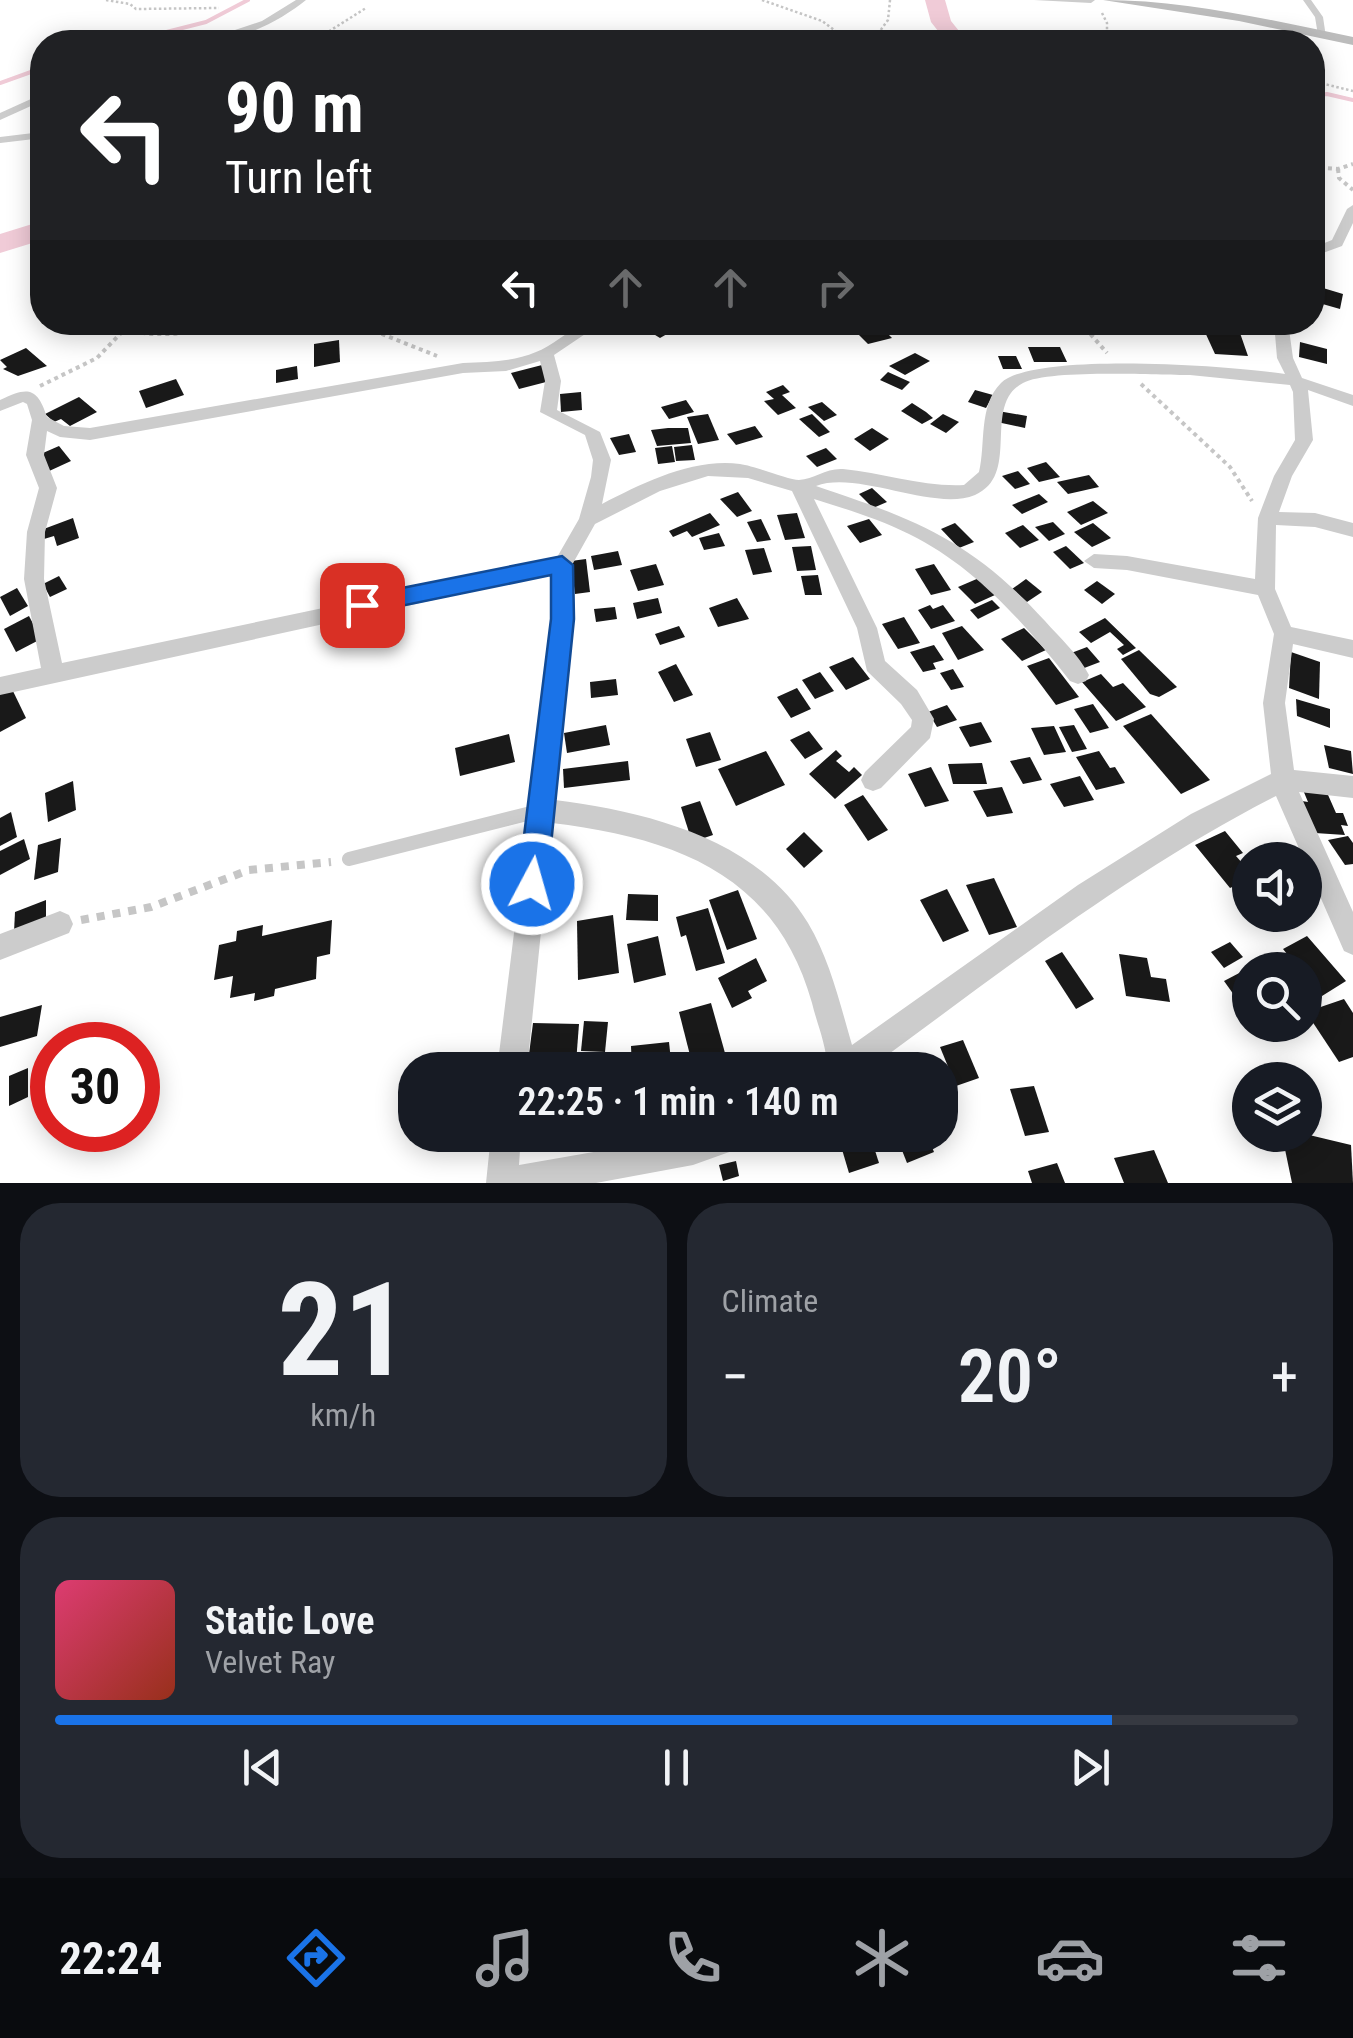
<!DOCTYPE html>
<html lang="en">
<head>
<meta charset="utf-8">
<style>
	:root { --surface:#171b24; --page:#242831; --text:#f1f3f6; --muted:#9ea1a6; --line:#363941; --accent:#1a73e8 }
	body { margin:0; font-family:"Roboto Condensed",sans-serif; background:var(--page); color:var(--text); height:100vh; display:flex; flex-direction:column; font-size:38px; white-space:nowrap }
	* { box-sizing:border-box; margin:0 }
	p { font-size:32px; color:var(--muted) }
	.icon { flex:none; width:55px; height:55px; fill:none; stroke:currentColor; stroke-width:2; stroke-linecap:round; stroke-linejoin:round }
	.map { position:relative; height:1183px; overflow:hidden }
	.panel { display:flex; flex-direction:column; gap:20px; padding:20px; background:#0d0f14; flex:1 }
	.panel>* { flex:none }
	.banner { position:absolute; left:30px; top:30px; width:1295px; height:305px; border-radius:40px; box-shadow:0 5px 25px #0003; background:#202124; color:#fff; overflow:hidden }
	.controls { position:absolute; left:1232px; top:842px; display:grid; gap:20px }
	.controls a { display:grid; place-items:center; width:90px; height:90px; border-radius:50%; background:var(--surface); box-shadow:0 5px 25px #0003; font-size:50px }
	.speed { position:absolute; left:30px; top:1022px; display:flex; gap:20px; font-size:50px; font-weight:700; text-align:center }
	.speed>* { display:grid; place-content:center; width:130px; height:130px; border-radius:50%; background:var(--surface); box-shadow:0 5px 25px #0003; line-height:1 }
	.speed .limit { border:15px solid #d22; background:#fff; color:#111 }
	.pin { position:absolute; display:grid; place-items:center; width:85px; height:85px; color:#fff; margin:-42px; border-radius:20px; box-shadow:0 5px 15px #0006 }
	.me { position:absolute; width:110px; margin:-55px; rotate:6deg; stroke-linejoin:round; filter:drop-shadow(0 0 8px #0008) }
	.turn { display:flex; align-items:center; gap:35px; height:210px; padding:0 30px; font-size:45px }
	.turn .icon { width:130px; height:130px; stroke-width:2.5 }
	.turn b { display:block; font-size:70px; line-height:85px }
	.lanes { display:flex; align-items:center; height:95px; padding:0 30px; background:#0003; justify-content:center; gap:50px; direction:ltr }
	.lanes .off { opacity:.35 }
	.big { font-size:75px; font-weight:600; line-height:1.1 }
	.panel .card { flex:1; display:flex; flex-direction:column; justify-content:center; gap:15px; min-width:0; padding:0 35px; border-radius:40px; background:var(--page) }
	.panel .dial { align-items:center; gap:0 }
	.dial b { font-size:130px; line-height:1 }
	.song { display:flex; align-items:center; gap:30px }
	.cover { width:120px; height:120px; border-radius:15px; background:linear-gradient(135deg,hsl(340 70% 55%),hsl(10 70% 35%)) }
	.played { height:10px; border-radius:5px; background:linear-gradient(90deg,var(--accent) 85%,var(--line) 85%) }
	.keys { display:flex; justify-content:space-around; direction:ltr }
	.heat { display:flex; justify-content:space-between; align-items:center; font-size:55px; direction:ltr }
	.panel .tiles { flex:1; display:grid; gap:20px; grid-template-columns:1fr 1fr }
	.card:last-child { grid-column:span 2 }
	.trip { position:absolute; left:398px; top:1052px; width:560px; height:100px; border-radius:40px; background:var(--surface); box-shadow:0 5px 25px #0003; font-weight:600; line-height:100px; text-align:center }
	.menu { display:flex; height:160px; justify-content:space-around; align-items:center; background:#090b0e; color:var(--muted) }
	.menu .icon { width:70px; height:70px }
	.menu .selected { color:var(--accent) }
	.menu b { font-size:45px; color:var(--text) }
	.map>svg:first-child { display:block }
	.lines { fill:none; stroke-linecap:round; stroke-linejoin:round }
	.stream { stroke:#f0cbd7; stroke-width:4 }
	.river { fill:#f0cbd7; fill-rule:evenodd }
	.building { fill:#191919 }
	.path-far2 { stroke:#c6c6c6; stroke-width:2.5; stroke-dasharray:2.5 2.5; stroke-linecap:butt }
	.path-far1 { stroke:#c6c6c6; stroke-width:4; stroke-dasharray:4 4; stroke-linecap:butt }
	.path { stroke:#c6c6c6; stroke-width:8; stroke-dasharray:8 8; stroke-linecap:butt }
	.lane-far1 { stroke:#ccc; stroke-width:6 }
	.lane { stroke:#ccc; stroke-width:14 }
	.street { fill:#ccc; fill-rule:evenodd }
	.secondary { fill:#bcbcbc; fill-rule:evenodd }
	.route { fill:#1a73e8; stroke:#114b97; stroke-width:2.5 }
</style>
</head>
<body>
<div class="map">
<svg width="1353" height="1183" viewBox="0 0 1353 1183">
	<rect width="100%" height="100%" fill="#fff"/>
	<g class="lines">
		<g class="stream">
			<path d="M127,42L206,22L248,0"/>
			<path d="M0,83L42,68"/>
			<path d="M1312,96L1327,94L1353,100"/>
		</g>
		<g class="river">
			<path d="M925,0H945L951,21L963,36L960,42H940L942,36L931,22Z"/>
			<path d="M42,221V240L0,253V234Z"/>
		</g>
	</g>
	<g class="building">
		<path d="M1323,288L1343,294L1340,309L1319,303L1320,299L1315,297Z"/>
		<path d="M645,322H663L674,330L660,338L639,325Z"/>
		<path d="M879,325L892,338L868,344L856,332Z"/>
		<path d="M1204,330L1240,333L1248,356L1215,354Z"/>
		<path d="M339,340L340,362L314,367V344Z"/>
		<path d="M1300,342L1327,349V364L1299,357Z"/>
		<path d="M1028,347H1060L1067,362H1034Z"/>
		<path d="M26,348L47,366L18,376L3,369L7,367L0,360Z"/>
		<path d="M915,353L930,361L905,375L889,366Z"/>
		<path d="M998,356H1016L1022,369H1003Z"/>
		<path d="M542,365L550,381L519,389L511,373Z"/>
		<path d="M297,366L298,379L276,383V370Z"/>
		<path d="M888,372L910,382L902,390L880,380Z"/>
		<path d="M176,379L184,395L146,408L139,391Z"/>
		<path d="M783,385L790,392L782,395L796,408L778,415L764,401L774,399L766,392Z"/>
		<path d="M975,390L993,395L986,408L968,402Z"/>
		<path d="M581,392L582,410L561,412L560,394Z"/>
		<path d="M79,397L97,412L70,426L61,419L54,422L45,414Z"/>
		<path d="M686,400L694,412L669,419L661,407Z"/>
		<path d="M822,402L837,415L824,421L808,407Z"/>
		<path d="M912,403L926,412L933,418L922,424L901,411Z"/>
		<path d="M998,411L1027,416L1025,428L997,422Z"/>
		<path d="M708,414L719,440L698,444L687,417Z"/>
		<path d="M812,414L830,432L819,437L799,419Z"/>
		<path d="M943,414L959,422L946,433L930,424Z"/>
		<path d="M755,426L763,437L736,445L727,434Z"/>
		<path d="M668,428H688L691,443L657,446L651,430Z"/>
		<path d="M872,428L889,439L870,451L854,439Z"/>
		<path d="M629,434L636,452L619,455L610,438Z"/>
		<path d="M692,445L695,460L676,461L674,447Z"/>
		<path d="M59,446L71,461L47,472L36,456Z"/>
		<path d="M672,446L675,462L658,464L655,448Z"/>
		<path d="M826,448L837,459L817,467L806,456Z"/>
		<path d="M1046,462L1060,477L1039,482L1027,468Z"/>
		<path d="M1018,471L1030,484L1015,489L1002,476Z"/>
		<path d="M1089,475L1099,487L1068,494L1057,482Z"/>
		<path d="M872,488L887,502L873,508L859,494Z"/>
		<path d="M738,492L752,511L737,517L720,499Z"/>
		<path d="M1039,494L1048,502L1022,514L1012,505Z"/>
		<path d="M1093,501L1108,513L1081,525L1067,512Z"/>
		<path d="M710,513L720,525L692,537L687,531L673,537L669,531Z"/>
		<path d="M797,513L805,538L785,540L777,515Z"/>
		<path d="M73,518L79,538L57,546L54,536L44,539L41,530Z"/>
		<path d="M761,519L771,540L757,542L747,522Z"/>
		<path d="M869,519L882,535L860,543L847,526Z"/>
		<path d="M1053,522L1065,534L1049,541L1035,527Z"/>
		<path d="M955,523L974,542L959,548L941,529Z"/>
		<path d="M1093,523L1111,538L1092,547L1074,532Z"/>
		<path d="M1023,525L1039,540L1020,548L1005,533Z"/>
		<path d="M719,533L725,546L704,550L699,538Z"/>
		<path d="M811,546L816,570L797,571L792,547Z"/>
		<path d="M1066,546L1084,563L1070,569L1053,552Z"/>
		<path d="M764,548L772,572L753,575L745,550Z"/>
		<path d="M618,551L622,565L594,570L591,556Z"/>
		<path d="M586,559L590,592L575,594L571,561Z"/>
		<path d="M656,564L664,585L638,591L630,570Z"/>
		<path d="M934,564L951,590L931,595L915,569Z"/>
		<path d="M818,575L822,595H805L801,576Z"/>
		<path d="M59,576L67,589L50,597L43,584Z"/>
		<path d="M979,578L995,595L975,604L958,587Z"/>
		<path d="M1026,579L1042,592L1027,602L1012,589Z"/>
		<path d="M1097,581L1115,594L1102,604L1084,590Z"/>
		<path d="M17,588L28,606L10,616L0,597Z"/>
		<path d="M658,598L662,613L637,619L633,603Z"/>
		<path d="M737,598L749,619L718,627L709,608Z"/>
		<path d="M992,600L1000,608L978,619L970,610Z"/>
		<path d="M930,605L933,609L943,605L955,621L931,629L918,610Z"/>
		<path d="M615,607L617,619L596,622L594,609Z"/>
		<path d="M29,616L41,639L16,652L4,629Z"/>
		<path d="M904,617L920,643L898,649L882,624Z"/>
		<path d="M1105,618L1136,648L1123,655L1117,649L1124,645L1110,632L1091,643L1079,632Z"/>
		<path d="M679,626L685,637L660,645L655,634Z"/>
		<path d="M962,626L984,650L958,660L942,633Z"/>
		<path d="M1024,628L1046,650L1022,661L1001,639Z"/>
		<path d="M934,645L944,660L933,663L936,669L923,672L910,652Z"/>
		<path d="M1087,647L1100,662L1079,670L1066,655Z"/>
		<path d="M1139,650L1177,687L1159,697L1150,694L1121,659Z"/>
		<path d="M1291,652L1320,662L1319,699L1289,688Z"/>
		<path d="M853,657L870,679L846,690L829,667Z"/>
		<path d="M1049,658L1079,697L1056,705L1027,666Z"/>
		<path d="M676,664L693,695L674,702L658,672Z"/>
		<path d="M953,669L964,687L951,690L940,673Z"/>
		<path d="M820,672L834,691L815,699L802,680Z"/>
		<path d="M1101,674L1113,687L1123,683L1146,707L1116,721L1082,682Z"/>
		<path d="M616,679L618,695L591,698L590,682Z"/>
		<path d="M11,687L26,718L0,732V692Z"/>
		<path d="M797,688L811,709L791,718L777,697Z"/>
		<path d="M1296,699L1330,709V728L1297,716Z"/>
		<path d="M1093,704L1109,728L1090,733L1074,709Z"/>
		<path d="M947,705L957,720L937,727L928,712Z"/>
		<path d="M1151,714L1210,780L1181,794L1123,726Z"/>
		<path d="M981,722L992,742L970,747L959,727Z"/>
		<path d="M606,725L610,745L567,753L564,733Z"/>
		<path d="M1074,725L1087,749L1072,752L1059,727Z"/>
		<path d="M1054,726L1066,752L1044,755L1031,728Z"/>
		<path d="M809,731L823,749L805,759L790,740Z"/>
		<path d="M710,732L721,760L696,767L686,739Z"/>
		<path d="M509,734L515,762L460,776L455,748Z"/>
		<path d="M1324,745L1351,751L1353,774L1329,768Z"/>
		<path d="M836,750L842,756L836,761L849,772L854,767L862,775L835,799L809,774Z"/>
		<path d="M766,751L785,785L736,806L718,769Z"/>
		<path d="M1099,751L1110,768L1115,767L1125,783L1096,790L1076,757Z"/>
		<path d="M1030,757L1042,780L1023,784L1010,761Z"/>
		<path d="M628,761L630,780L564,788L563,769Z"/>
		<path d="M982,763L987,784H953L948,764Z"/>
		<path d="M931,767L949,801L925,807L908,774Z"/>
		<path d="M1080,776L1094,800L1064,807L1050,784Z"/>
		<path d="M73,781L76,810L48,822L45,793Z"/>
		<path d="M1301,785L1325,788L1336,813H1343L1348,826L1341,825L1345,835L1315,833L1302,801L1308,802Z"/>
		<path d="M1002,787L1013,813L987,817L973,791Z"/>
		<path d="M863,795L888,830L868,841L844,805Z"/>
		<path d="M700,801L713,835L692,842L681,807Z"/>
		<path d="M11,812L17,837L0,846V818Z"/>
		<path d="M1225,831L1243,853L1236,856L1250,872V879L1230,888L1195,845Z"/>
		<path d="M804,832L823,851L804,868L786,849Z"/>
		<path d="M1348,836L1353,843V864L1345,865L1328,840Z"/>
		<path d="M61,838L58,872L34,880L38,845Z"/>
		<path d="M24,839L30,859L0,875V851Z"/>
		<path d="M994,878L1017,927L989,935L966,885Z"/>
		<path d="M947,889L969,931L943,942L920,900Z"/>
		<path d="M738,890L757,939L727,950L709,900Z"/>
		<path d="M628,894L658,895V921L626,920Z"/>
		<path d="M46,900V920L14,932L15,912Z"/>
		<path d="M708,908L725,963L696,971L686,935L681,937L676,917Z"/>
		<path d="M613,915L619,973L578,980L577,921Z"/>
		<path d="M332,920L330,954L317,957L316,979L275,989L274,996L254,1001L255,993L230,998L233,976L214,980L219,945L236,941L237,931L263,925L262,936Z"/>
		<path d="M658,936L666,975L634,983L627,944Z"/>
		<path d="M1307,936L1346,981L1322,996L1305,976V970H1300L1283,949Z"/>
		<path d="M1230,942L1243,957L1224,968L1211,952Z"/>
		<path d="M1062,952L1094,999L1076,1009L1045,961Z"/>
		<path d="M1119,954L1147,958L1151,977L1166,979L1170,1002L1126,996Z"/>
		<path d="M756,958L767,981L748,991L752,998L732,1008L718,978Z"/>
		<path d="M1245,970L1250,977V1006L1244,1009L1224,981Z"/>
		<path d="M1344,999L1353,1013V1057L1339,1062L1306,1012Z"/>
		<path d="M711,1003L725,1053L692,1063L679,1012Z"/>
		<path d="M42,1005L37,1036L0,1047V1017Z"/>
		<path d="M584,1021L608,1022L605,1052L581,1051Z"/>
		<path d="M533,1023L579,1024L576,1063L528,1062Z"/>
		<path d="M963,1040L979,1078L956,1086L940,1047Z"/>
		<path d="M669,1042L672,1070H632L631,1046Z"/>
		<path d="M625,1054L626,1070H590V1057Z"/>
		<path d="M730,1056L734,1070H690V1069Z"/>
		<path d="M28,1068V1097L9,1106V1076Z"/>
		<path d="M1034,1086L1049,1132L1025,1136L1010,1089Z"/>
		<path d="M1305,1134L1351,1145L1353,1183H1292L1282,1135Z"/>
		<path d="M595,1135H629L630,1147L596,1151Z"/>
		<path d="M870,1135L879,1163L849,1173L838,1136Z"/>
		<path d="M896,1135H927L934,1152L907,1163Z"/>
		<path d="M1154,1150L1168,1183H1124L1114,1158Z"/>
		<path d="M736,1161L739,1176L723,1181L719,1165Z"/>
		<path d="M1057,1163L1065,1183H1032L1028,1171Z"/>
	</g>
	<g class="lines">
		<g class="path-far2">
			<path d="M106,0L130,4L136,9L219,8"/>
			<path d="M762,0L822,21L850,42"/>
			<path d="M1102,13L1107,23V42"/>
			<path d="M312,42L366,8"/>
			<path d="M872,42L888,20L890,0"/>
			<path d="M1312,81L1353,91"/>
		</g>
		<g class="path-far1">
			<path d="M1312,167L1338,169L1353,164"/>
			<path d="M1338,169L1339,178L1353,190"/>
			<path d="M103,322C144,341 192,335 234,322"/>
			<path d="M352,322L437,356"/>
			<path d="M1080,322L1107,353"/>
			<path d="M1141,384L1230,467L1252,501"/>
			<path d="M40,386L97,358L121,333"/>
		</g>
		<path class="path" d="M81,920L151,907L249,870L331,862"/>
		<path class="lane-far1" d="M0,140L42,135"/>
		<path class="lane" d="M349,859L539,811"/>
		<g class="street">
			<path d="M296,0H306C279,22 235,44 199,42L262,21Z"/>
			<path d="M1034,0H1095L1091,3Z"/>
			<path d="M1303,0H1311L1323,17L1326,37L1318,35L1315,17Z"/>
			<path d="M42,94V101L0,120V113Z"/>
			<path d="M1353,205V223L1342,246L1312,257V248L1332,240L1347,209Z"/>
			<path d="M584,322H603L554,355L561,381L557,410L600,432L611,460L602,504C643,483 692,458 740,464C755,466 788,480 799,480C814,479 826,468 843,469C883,473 923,487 964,485L979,472C986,444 978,406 1001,383C1033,351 1236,366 1285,374L1277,358L1274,322H1288L1293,358L1302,378L1353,395V406L1308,390L1313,440L1292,476L1279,512L1315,513L1353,523V537L1315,527L1276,525L1275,589L1291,627L1353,640V658L1293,644L1285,703L1294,770L1353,776V798L1299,792L1353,912V955L1344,951L1276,796C1129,871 1000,973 867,1070H827C828,1049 817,1024 812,1003C776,874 675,838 552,823L527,1070H497L553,619L552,574L0,695V677L41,668L24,579L27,532L39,488L26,455L32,420L27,404L23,402L0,411V400C27,387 37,386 47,417L64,426L90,428L463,363C488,362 512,362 536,352C550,347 569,331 584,322ZM540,361L545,381L540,412L585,435L593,460L591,477L579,519L556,559L62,663L44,579L45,532L57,488L44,455L47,431L60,437L90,440L463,373L506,371ZM1190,375L1290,385L1293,392L1295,440L1274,476L1258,518L1255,579L1127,556L1094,554L1084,561L1094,568L1127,570L1258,595L1274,634L1263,703L1271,774L1191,814L1078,885L852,1045C840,1004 830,960 808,923C758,839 645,811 555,800L573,619L572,565L595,524L660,491L708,476L748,478L792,491L857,628L867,671L901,704L912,720L911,727L865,772L861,780L865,788L873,791L881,788L930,738L934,719L917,690L885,661L877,628L814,499C846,509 879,519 909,534C976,567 1025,624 1070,681L1078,684L1086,681L1089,675C1079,655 1060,638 1045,621C971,540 917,520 816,486C858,470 933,512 975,495C1022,475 981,405 1023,383C1048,369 1156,375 1190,375Z"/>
			<path d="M60,911L69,915L73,924L69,933L0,960V934Z"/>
			<path d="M491,1135H521L519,1165L691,1135H750L746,1146L693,1165L596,1183H486Z"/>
		</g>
		<path class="secondary" d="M1103,0C1187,0 1270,20 1353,37V45L1239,21Z"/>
	</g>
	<path class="route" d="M562,556L573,565L574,619L547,884L543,895L532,899L522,895L518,884L551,619V575L362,614L350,605L362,596Z"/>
</svg>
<div class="controls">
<a><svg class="icon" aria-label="sound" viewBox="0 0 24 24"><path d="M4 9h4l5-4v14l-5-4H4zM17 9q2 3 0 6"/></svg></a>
<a><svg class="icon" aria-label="search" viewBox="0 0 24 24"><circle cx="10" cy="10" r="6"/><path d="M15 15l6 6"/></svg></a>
<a><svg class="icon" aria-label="layers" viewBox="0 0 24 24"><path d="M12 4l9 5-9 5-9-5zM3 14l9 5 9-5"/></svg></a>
</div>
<div class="speed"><div class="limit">30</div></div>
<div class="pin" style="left:362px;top:605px;background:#d93025"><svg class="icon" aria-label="arrive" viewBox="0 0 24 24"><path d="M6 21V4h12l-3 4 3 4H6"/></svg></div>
<svg class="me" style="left:532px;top:884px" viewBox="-20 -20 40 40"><circle r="17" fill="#1a73e8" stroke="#fff" stroke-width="3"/><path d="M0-11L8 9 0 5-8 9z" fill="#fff"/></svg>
<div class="trip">22:25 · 1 min · 140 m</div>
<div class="banner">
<div class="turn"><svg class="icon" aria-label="left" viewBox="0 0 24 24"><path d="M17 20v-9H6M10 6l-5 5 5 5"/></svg><div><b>90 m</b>Turn left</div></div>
<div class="lanes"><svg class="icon" aria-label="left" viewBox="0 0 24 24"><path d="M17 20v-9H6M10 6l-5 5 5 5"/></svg><svg class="icon off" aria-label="ahead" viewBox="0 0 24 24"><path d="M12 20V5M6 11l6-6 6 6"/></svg><svg class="icon off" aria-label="ahead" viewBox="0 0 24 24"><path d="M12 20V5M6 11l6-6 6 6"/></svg><svg class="icon off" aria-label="right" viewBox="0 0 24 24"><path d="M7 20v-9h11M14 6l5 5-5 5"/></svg></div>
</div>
</div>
<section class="panel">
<div class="tiles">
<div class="card dial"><b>21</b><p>km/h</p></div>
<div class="card"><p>Climate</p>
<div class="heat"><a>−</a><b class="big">20°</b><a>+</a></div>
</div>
<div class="card">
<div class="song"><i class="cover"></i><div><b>Static Love</b><p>Velvet Ray</p></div></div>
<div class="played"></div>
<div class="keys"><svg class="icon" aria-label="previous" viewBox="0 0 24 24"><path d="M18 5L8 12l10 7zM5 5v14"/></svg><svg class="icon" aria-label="pause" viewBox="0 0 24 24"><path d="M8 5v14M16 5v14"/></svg><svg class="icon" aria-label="next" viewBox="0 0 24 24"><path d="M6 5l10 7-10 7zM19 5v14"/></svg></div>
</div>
</div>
</section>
<nav class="menu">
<b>22:24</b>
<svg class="icon selected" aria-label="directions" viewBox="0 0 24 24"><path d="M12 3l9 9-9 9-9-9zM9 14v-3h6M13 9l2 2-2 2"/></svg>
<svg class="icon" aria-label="music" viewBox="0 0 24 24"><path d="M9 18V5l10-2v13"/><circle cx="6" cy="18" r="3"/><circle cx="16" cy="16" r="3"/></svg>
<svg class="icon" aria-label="phone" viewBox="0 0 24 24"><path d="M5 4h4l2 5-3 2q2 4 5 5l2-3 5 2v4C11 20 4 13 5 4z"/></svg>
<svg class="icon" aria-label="climate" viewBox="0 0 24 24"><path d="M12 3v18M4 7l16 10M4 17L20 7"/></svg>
<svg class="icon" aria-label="car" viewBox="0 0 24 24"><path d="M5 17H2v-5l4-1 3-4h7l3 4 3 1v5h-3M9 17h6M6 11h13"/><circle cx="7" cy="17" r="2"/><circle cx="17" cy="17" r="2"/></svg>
<svg class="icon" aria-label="filters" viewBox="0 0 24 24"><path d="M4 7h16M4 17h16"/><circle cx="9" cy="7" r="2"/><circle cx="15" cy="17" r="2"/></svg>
</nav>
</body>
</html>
